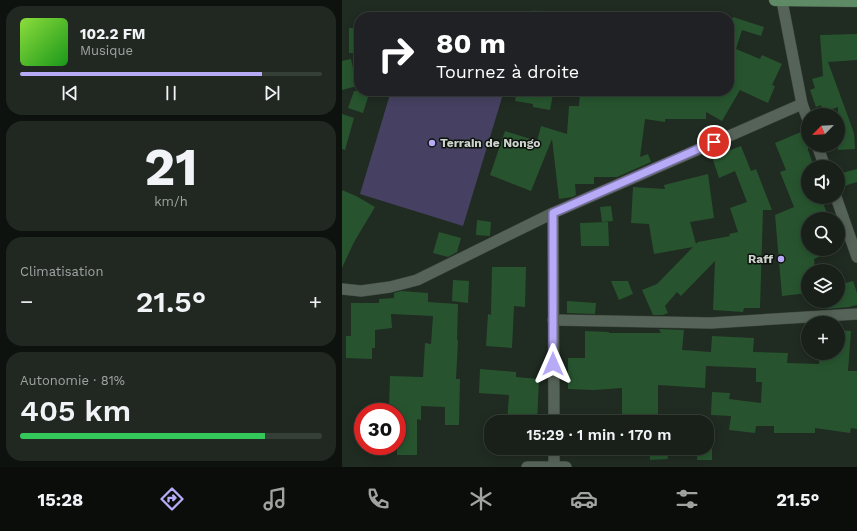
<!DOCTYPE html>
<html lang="fr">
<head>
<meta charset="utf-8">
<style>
	:root { --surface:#182019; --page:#212822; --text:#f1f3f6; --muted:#9fa3a2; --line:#363e38; --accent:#b7abf8 }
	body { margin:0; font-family:"Work Sans",sans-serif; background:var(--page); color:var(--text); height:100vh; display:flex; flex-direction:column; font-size:15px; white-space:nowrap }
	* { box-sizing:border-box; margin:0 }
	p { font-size:13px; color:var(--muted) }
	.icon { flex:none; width:22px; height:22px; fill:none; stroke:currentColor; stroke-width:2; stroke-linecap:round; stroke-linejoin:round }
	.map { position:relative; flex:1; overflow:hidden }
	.side { display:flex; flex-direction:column; gap:6px; padding:6px; background:#0d120e; width:342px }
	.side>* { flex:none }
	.top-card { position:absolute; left:12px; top:12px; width:380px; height:84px; border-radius:16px; box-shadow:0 2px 10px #0003,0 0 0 1px var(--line); background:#202124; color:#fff; overflow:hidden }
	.needle { width:26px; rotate:246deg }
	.fabs { position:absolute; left:459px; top:108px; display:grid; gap:8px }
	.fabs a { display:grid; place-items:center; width:44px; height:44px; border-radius:50%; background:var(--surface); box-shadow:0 2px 10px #0003,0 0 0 1px var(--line); font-size:20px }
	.speed { position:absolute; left:12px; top:403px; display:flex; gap:8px; font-size:20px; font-weight:700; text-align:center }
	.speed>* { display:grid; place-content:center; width:52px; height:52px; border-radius:50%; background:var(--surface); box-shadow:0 2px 10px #0003,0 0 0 1px var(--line); line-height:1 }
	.speed .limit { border:6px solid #d22; background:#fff; color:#111 }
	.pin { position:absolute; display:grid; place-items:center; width:34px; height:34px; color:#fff; margin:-17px; border:2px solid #fff; border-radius:50%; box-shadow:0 1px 4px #0007 }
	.me { position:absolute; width:44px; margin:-22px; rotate:0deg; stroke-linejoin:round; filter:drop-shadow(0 0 3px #0008) }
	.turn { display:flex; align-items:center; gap:14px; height:84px; padding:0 16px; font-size:18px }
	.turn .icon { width:52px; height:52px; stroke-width:2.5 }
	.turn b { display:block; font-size:28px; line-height:34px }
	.big { font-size:30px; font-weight:600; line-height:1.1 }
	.side .card { flex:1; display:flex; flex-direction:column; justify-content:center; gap:6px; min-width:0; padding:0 14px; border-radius:16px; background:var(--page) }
	.side .dial { align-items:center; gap:0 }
	.dial b { font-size:52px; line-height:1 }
	.song { display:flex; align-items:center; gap:12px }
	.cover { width:48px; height:48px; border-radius:6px; background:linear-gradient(135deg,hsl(90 70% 55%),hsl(120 70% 35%)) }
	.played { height:4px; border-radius:2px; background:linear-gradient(90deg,var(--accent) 80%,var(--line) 80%) }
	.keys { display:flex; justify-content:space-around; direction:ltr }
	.heat { display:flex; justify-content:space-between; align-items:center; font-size:22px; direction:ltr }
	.charge { height:6px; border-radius:3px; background:linear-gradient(90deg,#34c759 81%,var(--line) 0) }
	.trip { position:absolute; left:142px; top:415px; width:230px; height:40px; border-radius:16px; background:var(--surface); box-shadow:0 2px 10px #0003,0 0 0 1px var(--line); font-weight:600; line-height:40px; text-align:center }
	.tabs { display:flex; height:64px; justify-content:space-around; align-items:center; background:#0a0d0a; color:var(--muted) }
	.tabs .icon { width:28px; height:28px }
	.tabs .on { color:var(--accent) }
	.tabs b { font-size:18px; color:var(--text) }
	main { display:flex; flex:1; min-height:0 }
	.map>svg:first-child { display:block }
	.built { fill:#263628 }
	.green { fill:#464162 }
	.building { fill:#27542f }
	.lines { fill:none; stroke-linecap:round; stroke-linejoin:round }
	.street-casing { stroke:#3c453d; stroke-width:12 }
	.primary-casing { stroke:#3c453d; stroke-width:13 }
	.street { stroke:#566358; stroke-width:11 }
	.primary { stroke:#5e8b65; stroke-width:12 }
	.route-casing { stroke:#776fa1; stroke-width:10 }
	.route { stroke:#b7abf8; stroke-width:7 }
	.poi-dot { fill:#b7abf8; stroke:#0d120d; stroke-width:1.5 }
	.labels { text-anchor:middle; stroke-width:3; stroke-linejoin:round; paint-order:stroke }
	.poi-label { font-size:12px; font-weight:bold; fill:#cdd4ce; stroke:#0d120d; text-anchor:start }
</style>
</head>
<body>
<main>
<section class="side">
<div class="card">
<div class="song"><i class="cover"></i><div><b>102.2 FM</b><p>Musique</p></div></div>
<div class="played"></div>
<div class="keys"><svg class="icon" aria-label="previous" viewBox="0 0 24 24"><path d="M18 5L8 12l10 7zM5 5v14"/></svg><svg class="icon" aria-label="pause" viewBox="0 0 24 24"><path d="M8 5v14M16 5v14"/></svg><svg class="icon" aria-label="next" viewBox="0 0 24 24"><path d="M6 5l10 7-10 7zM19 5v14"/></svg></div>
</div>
<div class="card dial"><b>21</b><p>km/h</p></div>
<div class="card"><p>Climatisation</p>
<div class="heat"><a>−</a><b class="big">21.5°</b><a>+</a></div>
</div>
<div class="card"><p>Autonomie · 81%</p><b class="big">405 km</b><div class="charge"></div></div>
</section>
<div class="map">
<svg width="515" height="467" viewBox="0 0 515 467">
	<rect width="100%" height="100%" fill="#202b21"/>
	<path class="built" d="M190,10L246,13L245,17H188Z"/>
	<path class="green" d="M49,91H162L121,226L18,194Z"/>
	<g class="building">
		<path d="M391,17L422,27L419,36L400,30L394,49L418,59L420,55L440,64L430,85L433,86L426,103L398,90L380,121L364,112V119H323V122L303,119L298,157L306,154L309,162L275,177H252V184H233L234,195L230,197L217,199L210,139L189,191L148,175L163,131L195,141L199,126L225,134L227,106H237L238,91H328V93L375,94L377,91H387V29Z"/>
		<rect x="7" y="28" width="10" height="25"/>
		<path d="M515,34V60L486,62L512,133L513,149L496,150V107L482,112L479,105L474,107L468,90L473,88L470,79L481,76L478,35Z"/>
		<path d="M9,59L15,86L0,90V61Z"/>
		<path d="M12,91H28L21,113L6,108Z"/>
		<path d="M175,91H194L211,94L208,110L191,107V104L173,101Z"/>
		<path d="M0,114L12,118L3,150L0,149Z"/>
		<path d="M466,129V150L472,167H466V197H479L487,219H466V249H496L472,259L473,271H466V293L440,296L433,215L452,207L438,172L444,170L433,143Z"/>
		<path d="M399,146L409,171L414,169L430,210H421L418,308H402L401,312L371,310L373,261L339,296L335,292L323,306L326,313L321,315H311L300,290L315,284L351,247L312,254L307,224L289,223L291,187L323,189L322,185L366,174L372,218L348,222L354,244L356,242L388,236L387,234L396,232L388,208L405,202L393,171L377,178L370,157Z"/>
		<path d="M515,169V182L499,187L496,174Z"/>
		<path d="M0,190L14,196L33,207L12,242L0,268Z"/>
		<path d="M269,206L271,221L260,222L258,207Z"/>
		<path d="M135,220L149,222L148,236L134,235Z"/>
		<path d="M266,222L267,246H239L238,223Z"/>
		<path d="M97,232L119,238L115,252L106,257L91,253Z"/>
		<path d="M150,267H184L183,307L172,306L170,348L144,346L146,314L149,315Z"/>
		<path d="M111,280L127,281L126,303L110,301Z"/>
		<path d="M269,281H286L291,294L277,300Z"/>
		<path d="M511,281L515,293V305L507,307L485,309L482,301H496V285Z"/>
		<path d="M59,291L86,293V302L116,304L115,340H116L114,379H118L117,425H103V407L79,406V420L75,419V455H55V412H50V408L47,407L48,376L81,377L83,343L89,344L91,316L49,314L50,328L33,330V348H30V359L4,358V336H9V303H37V299L52,298V293Z"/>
		<path d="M225,301L254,303L253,314L225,313Z"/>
		<path d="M317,329L342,330L340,350L369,352L370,336L412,338L411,352L446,353L445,363L477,364L478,353H496V330L509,331L506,371H515V429L509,428L508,433L473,428V433H432V426H414L413,433L387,430L389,416L369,415L370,392L388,393L387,399L419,403L420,382H414V368L364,366L363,388L316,385V422H280V388L252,390L226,389V358H243V331L267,332V333H319Z"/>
		<path d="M138,369L174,372V377L197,379L195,422H165L167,395L137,393Z"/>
		<path d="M308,448H325L326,459L308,460Z"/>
		<path d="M356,448H370V460H355Z"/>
	</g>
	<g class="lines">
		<g class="street-casing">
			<g id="street">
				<path d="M440,1L460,104L466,120"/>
				<path d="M475,145L483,167"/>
				<path d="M494,197L515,257"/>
				<path d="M211,213L212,422"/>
				<path d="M0,289L19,291L48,287L75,280L211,213L460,104"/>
				<path d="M211,320L369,323L515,314"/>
				<path d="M212,448V467"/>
				<path d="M185,467H224"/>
			</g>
		</g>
		<g class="primary-casing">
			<path id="primary" d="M433,0L515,1"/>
		</g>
		<use href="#street" class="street"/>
		<use href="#primary" class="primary"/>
	</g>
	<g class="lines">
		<g class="route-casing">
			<path id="route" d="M211,364V213L372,142"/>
		</g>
		<use href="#route" class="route"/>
	</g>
	<g class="poi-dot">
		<circle cx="90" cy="143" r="4"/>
		<circle cx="439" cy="259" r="4"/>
	</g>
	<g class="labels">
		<g class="poi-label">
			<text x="98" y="147">Terrain de Nongo</text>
			<text x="431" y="263" text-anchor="end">Raff</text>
		</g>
	</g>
</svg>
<div class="fabs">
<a><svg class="needle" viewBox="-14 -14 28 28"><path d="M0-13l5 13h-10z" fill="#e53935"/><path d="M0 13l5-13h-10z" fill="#9fa3a2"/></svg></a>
<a><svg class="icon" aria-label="sound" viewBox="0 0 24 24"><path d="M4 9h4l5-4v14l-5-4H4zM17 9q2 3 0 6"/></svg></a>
<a><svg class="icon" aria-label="search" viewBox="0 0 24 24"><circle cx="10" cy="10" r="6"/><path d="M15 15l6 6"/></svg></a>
<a><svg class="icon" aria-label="layers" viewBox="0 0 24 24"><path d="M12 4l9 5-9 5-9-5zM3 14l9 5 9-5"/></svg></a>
<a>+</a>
</div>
<div class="speed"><div class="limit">30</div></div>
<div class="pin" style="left:372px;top:142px;background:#d93025"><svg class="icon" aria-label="arrive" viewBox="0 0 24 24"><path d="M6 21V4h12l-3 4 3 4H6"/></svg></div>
<svg class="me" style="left:211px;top:364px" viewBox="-20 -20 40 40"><path d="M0-17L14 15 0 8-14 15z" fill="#b7abf8" stroke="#fff" stroke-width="4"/></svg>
<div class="trip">15:29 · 1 min · 170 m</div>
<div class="top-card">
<div class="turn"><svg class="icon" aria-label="right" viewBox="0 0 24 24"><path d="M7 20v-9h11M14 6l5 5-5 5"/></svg><div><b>80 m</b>Tournez à droite</div></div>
</div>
</div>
</main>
<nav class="tabs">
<b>15:28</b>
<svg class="icon on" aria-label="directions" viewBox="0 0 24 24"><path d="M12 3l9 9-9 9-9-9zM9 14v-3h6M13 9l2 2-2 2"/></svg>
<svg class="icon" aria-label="music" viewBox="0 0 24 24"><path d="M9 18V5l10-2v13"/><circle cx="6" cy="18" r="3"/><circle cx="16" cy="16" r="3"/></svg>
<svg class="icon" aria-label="phone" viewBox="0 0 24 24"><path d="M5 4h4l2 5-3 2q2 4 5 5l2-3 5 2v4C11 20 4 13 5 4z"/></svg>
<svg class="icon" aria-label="climate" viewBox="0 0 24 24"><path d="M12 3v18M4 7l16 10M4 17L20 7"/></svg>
<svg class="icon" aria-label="car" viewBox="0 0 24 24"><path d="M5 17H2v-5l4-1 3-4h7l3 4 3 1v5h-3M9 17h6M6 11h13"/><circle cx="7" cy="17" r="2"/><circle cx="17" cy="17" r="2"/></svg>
<svg class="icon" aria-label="filters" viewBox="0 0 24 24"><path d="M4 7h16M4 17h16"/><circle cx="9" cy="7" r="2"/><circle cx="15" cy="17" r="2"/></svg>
<b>21.5°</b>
</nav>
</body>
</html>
